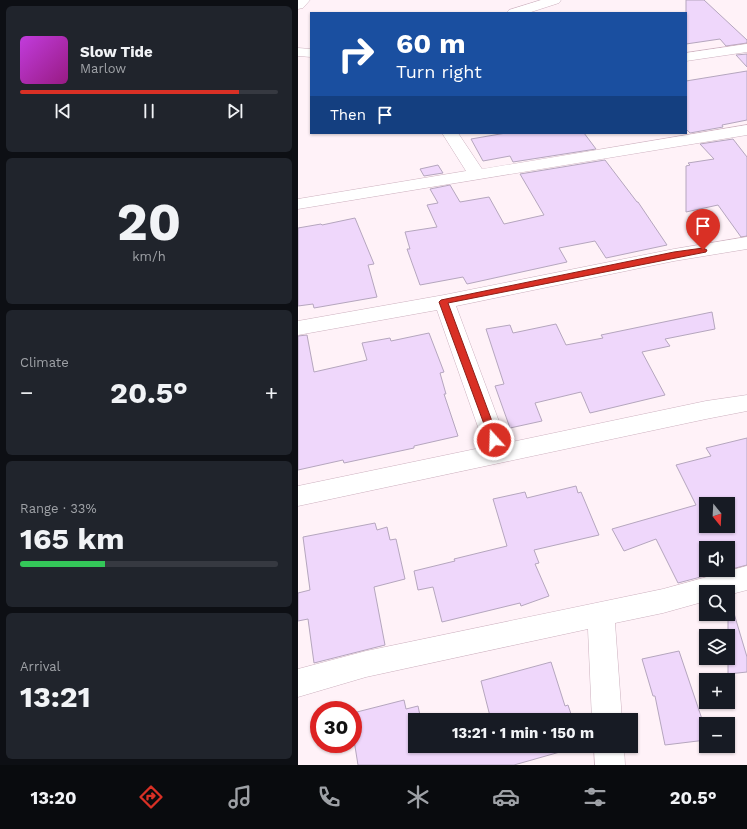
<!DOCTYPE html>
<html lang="en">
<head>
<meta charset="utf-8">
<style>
	:root { --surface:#171b24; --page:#20242c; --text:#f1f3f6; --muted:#9ea1a6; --line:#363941; --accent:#d93025 }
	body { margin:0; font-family:"Work Sans",sans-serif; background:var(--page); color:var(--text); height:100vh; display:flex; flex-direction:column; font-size:15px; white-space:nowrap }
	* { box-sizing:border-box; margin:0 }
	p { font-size:13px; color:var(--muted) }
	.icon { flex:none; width:22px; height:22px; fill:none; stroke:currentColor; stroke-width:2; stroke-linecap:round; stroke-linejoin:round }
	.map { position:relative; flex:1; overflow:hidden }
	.side { display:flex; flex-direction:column; gap:6px; padding:6px; background:#0d0f14; width:298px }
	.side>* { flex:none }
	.hud { position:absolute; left:12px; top:12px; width:377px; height:122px; border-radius:0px; box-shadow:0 1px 3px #0004; background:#1a4fa0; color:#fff; overflow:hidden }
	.needle { width:26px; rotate:162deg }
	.tools { position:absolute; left:401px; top:497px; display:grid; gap:8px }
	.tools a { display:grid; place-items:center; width:36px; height:36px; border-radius:0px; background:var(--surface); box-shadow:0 1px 3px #0004; font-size:20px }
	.speed { position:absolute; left:12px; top:701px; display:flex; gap:8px; font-size:20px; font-weight:700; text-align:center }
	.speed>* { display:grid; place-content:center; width:52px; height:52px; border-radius:50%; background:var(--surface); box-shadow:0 1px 3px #0004; line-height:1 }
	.speed .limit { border:6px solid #d22; background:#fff; color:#111 }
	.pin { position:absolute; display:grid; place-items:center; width:34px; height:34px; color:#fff; margin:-41px -17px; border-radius:50% 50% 50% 0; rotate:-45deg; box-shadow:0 0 4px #0007 }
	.pin .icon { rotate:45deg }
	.me { position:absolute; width:44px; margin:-22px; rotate:340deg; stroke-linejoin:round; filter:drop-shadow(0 0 3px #0008) }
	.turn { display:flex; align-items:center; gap:14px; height:84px; padding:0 20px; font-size:18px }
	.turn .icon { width:52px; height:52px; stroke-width:2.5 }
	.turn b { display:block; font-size:28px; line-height:34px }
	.then { display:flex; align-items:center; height:38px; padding:0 20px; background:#0003; gap:8px; font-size:15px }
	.big { font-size:30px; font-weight:700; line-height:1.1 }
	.side .tile { flex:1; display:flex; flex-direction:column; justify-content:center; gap:6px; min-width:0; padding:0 14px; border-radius:6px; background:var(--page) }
	.side .dial { align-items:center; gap:0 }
	.dial b { font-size:52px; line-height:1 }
	.song { display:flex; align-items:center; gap:12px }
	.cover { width:48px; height:48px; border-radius:6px; background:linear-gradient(135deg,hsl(290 70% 55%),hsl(310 70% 35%)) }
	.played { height:4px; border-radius:2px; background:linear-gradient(90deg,var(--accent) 85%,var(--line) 85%) }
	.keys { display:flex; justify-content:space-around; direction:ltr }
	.heat { display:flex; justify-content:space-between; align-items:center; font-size:22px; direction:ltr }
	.charge { height:6px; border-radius:3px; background:linear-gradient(90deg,#34c759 33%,var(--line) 0) }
	.trip { position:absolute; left:110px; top:713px; width:230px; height:40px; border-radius:0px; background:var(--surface); box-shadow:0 1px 3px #0004; font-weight:700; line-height:40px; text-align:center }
	.tab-bar { display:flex; height:64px; justify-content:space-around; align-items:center; background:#090b0e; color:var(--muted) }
	.tab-bar .icon { width:28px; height:28px }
	.tab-bar .selected { color:var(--accent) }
	.tab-bar b { font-size:18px; color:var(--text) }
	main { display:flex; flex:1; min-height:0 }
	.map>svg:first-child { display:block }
	.building { fill:#efd7fb; stroke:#b5a6be; fill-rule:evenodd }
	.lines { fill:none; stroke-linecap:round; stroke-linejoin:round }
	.street-casing { stroke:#cdb1bf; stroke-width:1 }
	.secondary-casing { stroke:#cdb1bf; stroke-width:1 }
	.street { fill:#fff; fill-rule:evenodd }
	.secondary { fill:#fff; fill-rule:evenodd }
	.route { fill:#d93025; stroke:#8d1f18 }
</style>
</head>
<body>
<main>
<section class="side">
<div class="tile">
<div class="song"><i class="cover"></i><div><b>Slow Tide</b><p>Marlow</p></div></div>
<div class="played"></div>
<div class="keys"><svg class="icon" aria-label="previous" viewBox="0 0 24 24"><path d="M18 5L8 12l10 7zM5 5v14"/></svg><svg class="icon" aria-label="pause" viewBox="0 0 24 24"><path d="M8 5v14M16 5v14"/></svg><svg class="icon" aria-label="next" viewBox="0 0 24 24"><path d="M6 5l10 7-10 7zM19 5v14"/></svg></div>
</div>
<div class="tile dial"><b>20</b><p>km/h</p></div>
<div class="tile"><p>Climate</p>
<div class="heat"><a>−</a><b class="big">20.5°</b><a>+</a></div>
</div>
<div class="tile"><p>Range · 33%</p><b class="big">165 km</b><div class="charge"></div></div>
<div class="tile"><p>Arrival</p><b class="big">13:21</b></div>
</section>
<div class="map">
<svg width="449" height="765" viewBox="0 0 449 765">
	<rect width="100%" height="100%" fill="#fff2f8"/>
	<g class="building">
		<path d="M388,0H406L449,40V43L428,46L422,39L388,44Z"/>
		<path d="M449,54V67L438,55Z"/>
		<path d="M449,71V120L424,125L425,127L392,133L388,129V81Z"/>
		<path d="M208,133H286L298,149L215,162L212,156L185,161L173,139Z"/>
		<path d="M435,139L449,157V236L443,237L420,205L388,212V166L392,165L390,163L416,159L402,144Z"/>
		<path d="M307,160L339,202H340L369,245L308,258L297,241L261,248L269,262L169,284L165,277L122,285L109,249H112L107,232L139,227L129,205L140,203L132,189L152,185L162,202L191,197L206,224L246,215L222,174Z"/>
		<path d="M140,165L145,173L126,176L122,169Z"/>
		<path d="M57,218L76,264L70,265L79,297L16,308L15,304L0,306V228L23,224L24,225Z"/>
		<path d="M414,312L417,329L367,339L372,346L344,352L367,395L292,413L283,392L237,403L244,421L212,428L197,386L206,384L188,329L212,325L215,333L258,324L268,345L305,338L303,335Z"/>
		<path d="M131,333L146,372L142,373L148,394H146L160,436L116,446V448L46,463L45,460L0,470V336L9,335L16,372L69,360L64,343L92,338L93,341Z"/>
		<path d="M449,438V565L430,570V548H408V570H429L380,583L358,539L326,551L314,529L398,505L378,465L413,456L408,448ZM408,504H430V526H408Z"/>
		<path d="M278,486L280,493L283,492L301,535L236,550L241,563L237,564L251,596L223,606L222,603L144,622L135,587L120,590L116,571L157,561L156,559L209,546L195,499L227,492L229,498Z"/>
		<path d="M77,523L79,530L89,527L92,540L98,539L107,579L76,587L87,645L16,663L10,619L0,621V593L12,590L5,537Z"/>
		<path d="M430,610H435L449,657V672L430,674Z"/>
		<path d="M381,651L408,731V740L367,745L357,696H355L344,659Z"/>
		<path d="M253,662L267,706L270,705L275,720H193L183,681Z"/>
		<path d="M106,700L108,709L120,706L123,720H117V746H283L216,765H60L55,734V713Z"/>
	</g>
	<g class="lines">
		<g class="street-casing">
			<g id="street">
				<path d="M243,0H263L261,3L230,13H209L211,10Z"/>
				<path d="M449,44V52L388,61V53Z"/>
				<path d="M0,48L13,49V57L0,56Z"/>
				<path d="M449,125V135L0,209V199L168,171L144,133H160L184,169Z"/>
				<path d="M449,237V249L376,261L158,306L209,443L408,401L449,395V411L408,419L0,506V486L187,447L139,310L0,335V321L146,295L376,249Z"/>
				<path d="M449,566V590L430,595V592H408V601L365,613L317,623L324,720H294L290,629L68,677L0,697V669L68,651L365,589Z"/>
				<path d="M296,746H326L327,765H297Z"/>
			</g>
		</g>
		<g class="secondary-casing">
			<path id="secondary" d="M0,0H12L5,8L0,9Z"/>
		</g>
		<use href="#street" class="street"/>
		<use href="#secondary" class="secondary"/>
	</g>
	<path class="route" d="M405,248L409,250L408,252L150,303L201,440L200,443H193L141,302L143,300L376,252Z"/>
</svg>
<div class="tools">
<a><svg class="needle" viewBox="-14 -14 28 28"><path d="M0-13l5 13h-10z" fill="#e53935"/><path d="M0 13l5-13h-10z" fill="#9ea1a6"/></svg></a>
<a><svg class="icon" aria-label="sound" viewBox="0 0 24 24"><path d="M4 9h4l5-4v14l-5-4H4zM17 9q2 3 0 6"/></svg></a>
<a><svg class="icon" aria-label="search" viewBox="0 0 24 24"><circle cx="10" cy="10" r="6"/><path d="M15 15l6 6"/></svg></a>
<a><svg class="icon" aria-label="layers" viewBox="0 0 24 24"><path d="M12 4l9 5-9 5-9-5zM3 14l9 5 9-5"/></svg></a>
<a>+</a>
<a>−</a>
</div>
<div class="speed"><div class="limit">30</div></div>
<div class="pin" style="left:405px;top:250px;background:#d93025"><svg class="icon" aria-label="arrive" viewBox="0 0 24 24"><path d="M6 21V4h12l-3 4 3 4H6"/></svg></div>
<svg class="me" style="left:196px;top:440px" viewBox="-20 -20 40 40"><circle r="17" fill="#d93025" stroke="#fff" stroke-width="3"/><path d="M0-11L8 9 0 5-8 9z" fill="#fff"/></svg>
<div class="trip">13:21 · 1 min · 150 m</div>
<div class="hud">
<div class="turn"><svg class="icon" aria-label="right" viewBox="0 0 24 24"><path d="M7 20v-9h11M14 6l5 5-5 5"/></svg><div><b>60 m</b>Turn right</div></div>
<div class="then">Then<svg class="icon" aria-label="arrive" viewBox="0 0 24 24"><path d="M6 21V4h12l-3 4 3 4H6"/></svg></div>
</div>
</div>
</main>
<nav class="tab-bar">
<b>13:20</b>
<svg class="icon selected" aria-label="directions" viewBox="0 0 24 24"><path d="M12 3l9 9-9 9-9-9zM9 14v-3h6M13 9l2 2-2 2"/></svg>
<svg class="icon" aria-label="music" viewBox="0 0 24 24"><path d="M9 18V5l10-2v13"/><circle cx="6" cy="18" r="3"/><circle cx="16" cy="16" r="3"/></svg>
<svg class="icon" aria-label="phone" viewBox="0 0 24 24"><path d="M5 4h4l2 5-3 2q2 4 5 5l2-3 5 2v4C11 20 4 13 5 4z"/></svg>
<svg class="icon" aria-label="climate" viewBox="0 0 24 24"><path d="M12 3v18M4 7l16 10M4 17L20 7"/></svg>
<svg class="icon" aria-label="car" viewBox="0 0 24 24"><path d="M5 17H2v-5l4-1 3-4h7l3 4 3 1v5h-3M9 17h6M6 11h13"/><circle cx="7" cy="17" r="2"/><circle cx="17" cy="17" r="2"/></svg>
<svg class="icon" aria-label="filters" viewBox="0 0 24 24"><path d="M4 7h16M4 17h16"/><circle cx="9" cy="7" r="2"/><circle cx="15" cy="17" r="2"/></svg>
<b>20.5°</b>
</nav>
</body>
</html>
